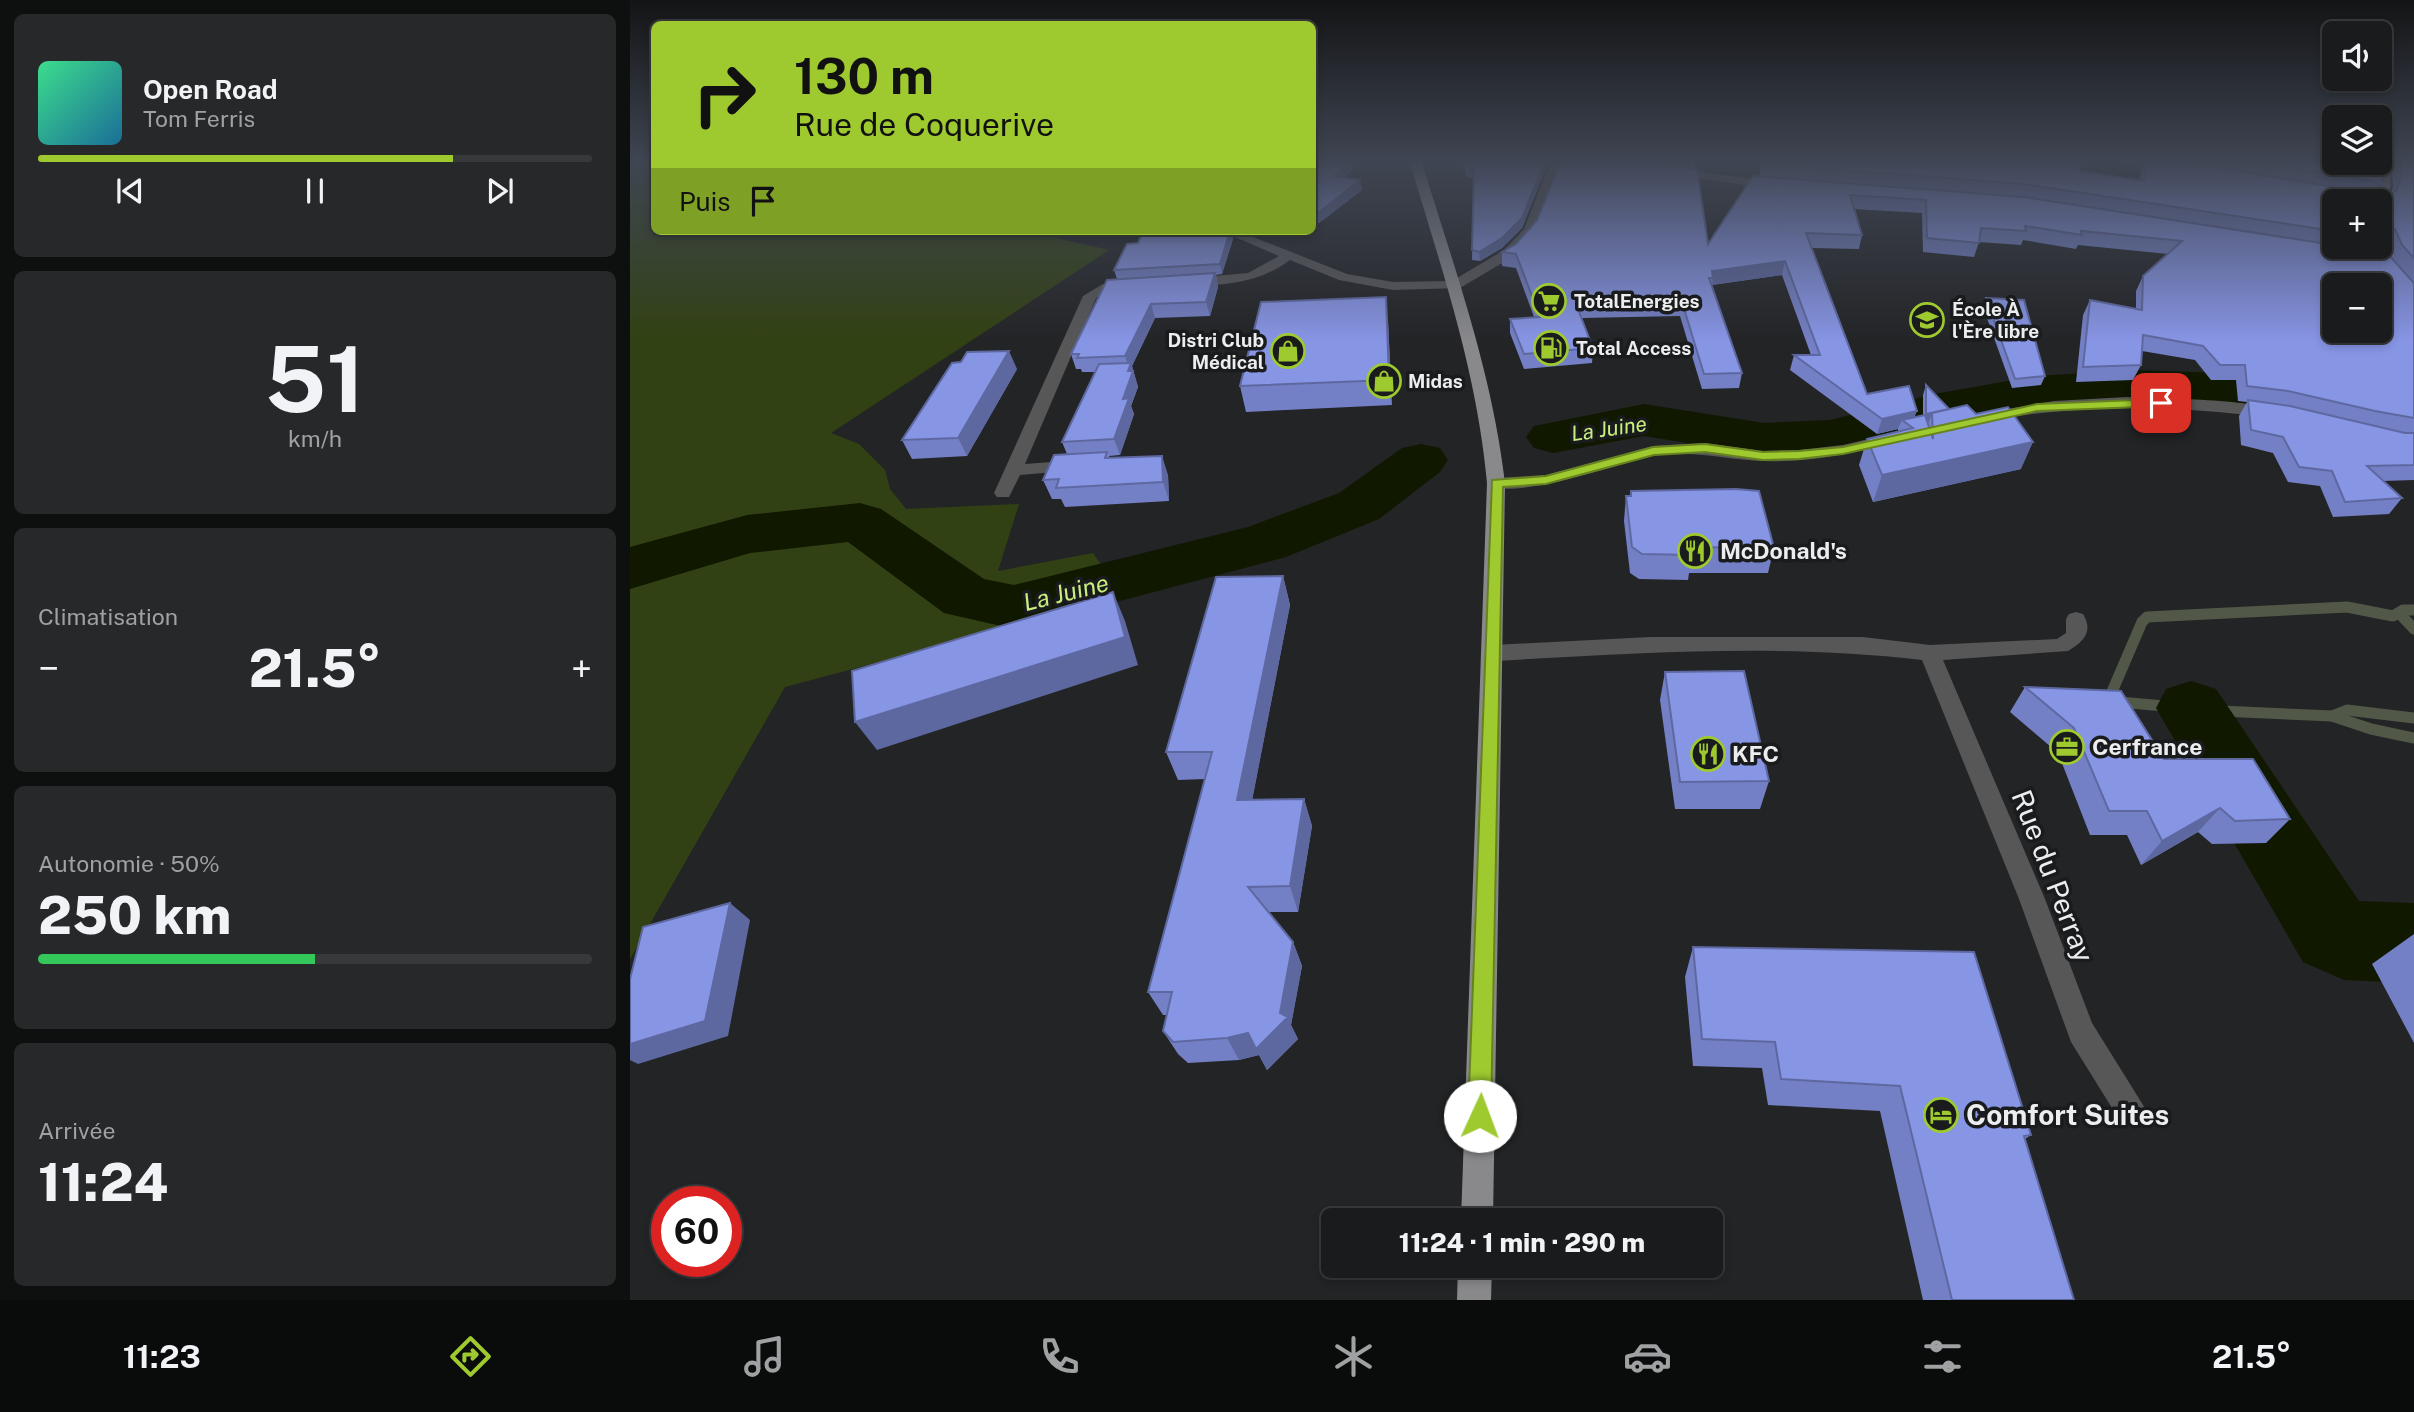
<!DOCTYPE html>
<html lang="fr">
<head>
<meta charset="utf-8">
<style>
	:root { --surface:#1a1b1c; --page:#272829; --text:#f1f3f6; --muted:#9fa1a3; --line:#38393b; --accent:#9eca2f }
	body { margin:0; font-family:"Public Sans",sans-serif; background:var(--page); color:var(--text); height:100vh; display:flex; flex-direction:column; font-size:26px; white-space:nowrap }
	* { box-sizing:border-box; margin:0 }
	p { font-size:23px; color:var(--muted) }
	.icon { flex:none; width:38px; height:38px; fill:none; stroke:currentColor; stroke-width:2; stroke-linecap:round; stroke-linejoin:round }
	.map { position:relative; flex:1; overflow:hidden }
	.sheet { display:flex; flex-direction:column; gap:14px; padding:14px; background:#0e0f0f; width:630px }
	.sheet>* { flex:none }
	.hud { position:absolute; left:21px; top:21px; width:665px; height:214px; border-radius:10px; box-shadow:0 4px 10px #0003,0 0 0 2px var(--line); background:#9eca2f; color:#111; overflow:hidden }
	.tools { position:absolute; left:1692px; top:21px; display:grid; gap:14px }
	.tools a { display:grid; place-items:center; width:70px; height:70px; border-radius:10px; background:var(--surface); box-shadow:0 4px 10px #0003,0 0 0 2px var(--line); font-size:35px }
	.speed { position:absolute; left:21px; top:1186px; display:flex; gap:14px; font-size:35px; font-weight:700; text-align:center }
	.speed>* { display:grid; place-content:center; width:91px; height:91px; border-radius:50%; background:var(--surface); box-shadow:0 4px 10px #0003,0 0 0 2px var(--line); line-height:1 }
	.speed .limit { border:10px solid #d22; background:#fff; color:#111 }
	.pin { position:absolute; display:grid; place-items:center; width:60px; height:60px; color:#fff; margin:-30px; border-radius:14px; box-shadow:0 4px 10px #0006 }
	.me { position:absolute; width:77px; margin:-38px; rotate:2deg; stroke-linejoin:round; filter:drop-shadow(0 0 5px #0008) }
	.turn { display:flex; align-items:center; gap:24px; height:147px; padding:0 28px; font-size:32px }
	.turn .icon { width:91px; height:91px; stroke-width:2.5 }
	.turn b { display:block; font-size:49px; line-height:60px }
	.then { display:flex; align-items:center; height:66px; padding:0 28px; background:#0003; gap:14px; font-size:26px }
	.big { font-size:52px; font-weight:800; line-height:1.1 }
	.sheet .widget { flex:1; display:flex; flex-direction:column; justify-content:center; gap:10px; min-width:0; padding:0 24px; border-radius:10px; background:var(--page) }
	.sheet .dial { align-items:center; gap:0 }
	.dial b { font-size:91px; line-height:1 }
	.song { display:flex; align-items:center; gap:21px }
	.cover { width:84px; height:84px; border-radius:10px; background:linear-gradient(135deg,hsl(150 70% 55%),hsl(200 70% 35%)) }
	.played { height:7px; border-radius:4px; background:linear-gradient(90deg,var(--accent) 75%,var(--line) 75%) }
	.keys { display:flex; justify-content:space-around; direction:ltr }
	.heat { display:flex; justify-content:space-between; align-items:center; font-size:38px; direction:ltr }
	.charge { height:10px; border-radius:5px; background:linear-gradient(90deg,#34c759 50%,var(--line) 0) }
	.trip { position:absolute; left:691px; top:1208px; width:402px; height:70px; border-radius:10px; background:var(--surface); box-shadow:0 4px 10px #0003,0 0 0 2px var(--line); font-weight:800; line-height:70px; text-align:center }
	.tabs { display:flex; height:112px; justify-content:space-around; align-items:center; background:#0a0b0b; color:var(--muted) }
	.tabs .icon { width:49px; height:49px }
	.tabs .active { color:var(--accent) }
	.tabs b { font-size:32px; color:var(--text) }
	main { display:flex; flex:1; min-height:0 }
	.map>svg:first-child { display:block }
	.green { fill:#324113 }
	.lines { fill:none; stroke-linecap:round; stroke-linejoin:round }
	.stream { stroke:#525847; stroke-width:11 }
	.river { fill:#101800; fill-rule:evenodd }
	.street { fill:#575758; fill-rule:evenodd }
	.secondary { fill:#737375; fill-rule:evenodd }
	.primary { fill:#89898c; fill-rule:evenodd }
	.wall { fill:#7480c5; fill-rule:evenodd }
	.shaded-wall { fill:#5e68a0 }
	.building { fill:#8795e5; stroke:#5e68a0; stroke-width:2; fill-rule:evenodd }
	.route { fill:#9eca2f; stroke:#67831f; stroke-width:2 }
	.labels { text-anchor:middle; stroke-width:7; stroke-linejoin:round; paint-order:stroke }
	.far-poi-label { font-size:19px; font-weight:bold; fill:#ecedee; stroke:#1a1b1d; text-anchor:start }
	.far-water-label { font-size:21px; font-style:italic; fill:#c9f07d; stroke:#1a1b1d }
	.poi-label { font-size:23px; font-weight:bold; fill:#ecedee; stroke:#1a1b1d; text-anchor:start }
	.water-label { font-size:24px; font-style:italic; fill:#c9f07d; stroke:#1a1b1d }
	.near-street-label { font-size:28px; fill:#ecedee; stroke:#1a1b1d }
	.near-poi-label { font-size:28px; font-weight:bold; fill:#ecedee; stroke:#1a1b1d; text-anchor:start }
</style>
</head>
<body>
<main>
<section class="sheet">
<div class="widget">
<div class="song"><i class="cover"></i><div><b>Open Road</b><p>Tom Ferris</p></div></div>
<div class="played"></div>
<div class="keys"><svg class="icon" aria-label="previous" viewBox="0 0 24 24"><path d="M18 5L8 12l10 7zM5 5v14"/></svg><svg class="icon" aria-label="pause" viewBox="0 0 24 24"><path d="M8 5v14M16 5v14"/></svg><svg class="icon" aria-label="next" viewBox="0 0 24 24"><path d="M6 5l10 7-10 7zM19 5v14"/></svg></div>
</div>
<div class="widget dial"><b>51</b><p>km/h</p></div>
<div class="widget"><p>Climatisation</p>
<div class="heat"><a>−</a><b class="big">21.5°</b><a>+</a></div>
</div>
<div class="widget"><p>Autonomie · 50%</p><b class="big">250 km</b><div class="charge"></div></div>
<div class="widget"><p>Arrivée</p><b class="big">11:24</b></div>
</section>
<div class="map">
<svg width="1784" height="1300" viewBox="0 0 1784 1300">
	<rect width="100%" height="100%" fill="#232426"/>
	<path class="green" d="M0,160H24V231H396L479,250L201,433L229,444L255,470L260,489L276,509L389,504L368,571L463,553L472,566L467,604L155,687L0,959Z"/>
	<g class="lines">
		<g class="stream">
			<path d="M1784,610H1773L1763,616L1717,607L1517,617L1512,622L1478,701L1590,711L1702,716L1741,729L1784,738"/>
			<path d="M1770,614L1784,629"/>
			<path d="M1702,716L1717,710L1784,718"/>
		</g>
		<g class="river">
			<path d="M1504,370L1620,374L1784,372V402L1620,404L1504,400L1407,406L1312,423L1200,452L1134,455L1014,436L923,453L904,448L896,437L904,426L1014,404L1134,423L1200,420L1304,394L1407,376Z"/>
			<path d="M791,444L810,448L818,460L810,472L749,519L656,557L384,629L314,613L218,542L120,553L0,589V547L117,515L230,503L251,509L354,579L384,585L618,527L709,493L772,448Z"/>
			<path d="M1561,681L1586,689L1729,901L1784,903V983L1714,980L1673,962L1526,708L1536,689Z"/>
		</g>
		<g class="street">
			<path d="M921,160H933L904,233L884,256L830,288L763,290L709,280L660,260C629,283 598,285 561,286L554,282L561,278L618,273L649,256L591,231H608L717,274L763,282L822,281L874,250L894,229Z"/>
			<path d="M1486,160H1513L1548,168L1542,171L1492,163Z"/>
			<path d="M1754,162L1784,165V171L1750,167V163Z"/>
			<path d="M1041,168L1145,182L1151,186L1145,190L1037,173L1035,171Z"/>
			<path d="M501,281L506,282V288L481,291L466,298L395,464L448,460L457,465L448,470L390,475L379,497H367L364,493L453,296L473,284Z"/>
			<path d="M1497,397C1522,398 1636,399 1649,413L1641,418C1544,405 1450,403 1353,422L1345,417L1347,414L1424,401Z"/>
			<path d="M1260,434L1266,435L1268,439L1266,443C1223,453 1179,463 1134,461C1096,460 1060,449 1022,456C995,462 875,504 857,483L866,478L916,475L1023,446L1075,443L1133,451L1169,450L1213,445Z"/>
			<path d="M1446,612L1453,614C1464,632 1453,642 1438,651L1313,660L1415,899L1462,1023L1518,1113L1514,1124L1503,1128L1492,1124L1441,1042L1389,899L1292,660C1151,643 1006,653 864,661L857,658L853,653L857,648L864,645L1020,637H1233L1300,645L1427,639L1436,633V619L1439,614Z"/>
		</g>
		<g class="secondary">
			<path d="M1750,160H1756C1763,174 1761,188 1756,203L1750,207V201H1745L1749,181L1746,163H1750Z"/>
			<path d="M1750,243L1754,244L1760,260L1784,287V300L1779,299L1749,264L1743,247H1750Z"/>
		</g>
		<g class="primary">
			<path d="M779,160H791C824,267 862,371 875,483L863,1220H831L857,483C847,371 811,267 779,160Z"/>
			<path d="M828,1265H862L861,1300H827Z"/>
		</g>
	</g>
	<g class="wall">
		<path d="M682,160H734L714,177L732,190L689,223L682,218Z"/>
		<path d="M831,160H919L892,228L872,248L850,261L842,260L844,178H838Z"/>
		<path d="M931,160H1065L1064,168L1078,244L1129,176L1131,164L1449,171L1510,180L1511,171L1516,160H1704L1750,163L1751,187L1758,196L1761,194L1763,187L1762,171L1769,160H1784V480L1753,481L1772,498L1759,514L1703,517L1690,486L1658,482L1643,453L1611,445L1609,416L1617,402L1608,401L1606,380H1581L1565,360L1512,351L1511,365L1503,380L1446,382L1453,315L1460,300L1506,309V291L1513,276L1538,254L1448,245L1446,249L1393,240L1391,245L1349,242L1344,257L1293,252L1292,213L1224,209L1232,235L1229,249L1181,248L1237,394L1285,417L1293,415V395L1296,385L1319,409L1391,469L1243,502L1229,465L1237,439L1268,432V429L1247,434L1160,370L1164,355H1181L1152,275L1082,285L1112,373L1109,388L1072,389L1050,316L952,318L963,348L962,363L894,369L880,333V319L904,317L886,268L872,266V252L886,244L907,220ZM1704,201H1750V241L1756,243L1762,258L1743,251L1746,247H1704Z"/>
		<path d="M513,231H601L603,239L592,274L586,275L588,287L580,316L525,318L502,366L508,387L501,406L504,414L490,455L479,456L480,458L538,475L539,501L435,507L431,499H422L413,480L437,454L432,442L466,372H452L451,369H446L441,354L487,279L484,270L508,243Z"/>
		<path d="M1356,298L1415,376L1411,385L1382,388L1353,307Z"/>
		<path d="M758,321L762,405L616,412L610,386Z"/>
		<path d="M387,369L337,456L282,459L272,440Z"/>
		<path d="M1001,491L1144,548L1138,573H1059L1058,580L1009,579L1000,573L994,521L996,496H1000Z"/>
		<path d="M653,576L660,605L622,800L674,799L682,826L668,912H639L663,942L672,966L661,1025L668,1039L637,1070L629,1055L609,1060L558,1063L548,1054L533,1031L537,1015H533L518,992L575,779L548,780L536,752Z"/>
		<path d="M1035,672L1139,781L1130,809H1045L1030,700Z"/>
		<path d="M1395,687L1534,759L1660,819L1636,843L1582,844L1568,832L1511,865L1497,835H1460L1428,753L1380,712Z"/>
		<path d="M1784,934V1043L1742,964Z"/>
		<path d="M1063,947L1401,1135L1395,1139L1444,1300H1293L1250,1111L1138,1105L1132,1068L1063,1066L1055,977Z"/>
	</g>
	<g class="shaded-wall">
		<path d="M722,160H734L705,185L704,176Z"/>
		<path d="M915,160H919L892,228L872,248L850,261L849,252Z"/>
		<path d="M844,168L845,178H838V169Z"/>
		<path d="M730,180L732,190L689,223L688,213Z"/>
		<path d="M1760,227L1750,241L1751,239L1750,232Z"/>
		<path d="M600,231H601L603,239L592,274L590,264Z"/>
		<path d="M1155,261L1152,275L1082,285L1083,278L1082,271Z"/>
		<path d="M585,273L588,287L580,316L576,302Z"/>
		<path d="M756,297L758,321L762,405L759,380Z"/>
		<path d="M521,304L525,318L502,366L508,387L501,406L504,414L490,455L484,439L499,369L495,356Z"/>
		<path d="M379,351L387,369L337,456L328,438Z"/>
		<path d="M1287,411L1281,426L1272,420L1268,429L1247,434L1252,419Z"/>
		<path d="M1302,413L1299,422L1293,424L1296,414Z"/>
		<path d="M1403,442L1391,469L1243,502L1252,475Z"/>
		<path d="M532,456L538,475L539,501L533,482Z"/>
		<path d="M653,576L660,605L617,827L607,800Z"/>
		<path d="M483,592L495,621L508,665L247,750L225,722Z"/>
		<path d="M674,799L682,826L668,912L660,886Z"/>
		<path d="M1590,808L1568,832L1511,865L1532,841Z"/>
		<path d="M100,903L120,920L98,1036L8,1064L0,1060V1044Z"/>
		<path d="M663,942L672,966L661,1025L668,1039L637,1070L629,1055L609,1060L597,1038L650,1013Z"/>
	</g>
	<g class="building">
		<path d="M682,160H722L704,176L730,180L688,213L682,209Z"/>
		<path d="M834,160H915L892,218L872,238L849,252L842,250L844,168L838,169Z"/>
		<path d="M931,160H1002L1067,169L1078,244L1123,176L1394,197L1704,245V247H1719L1757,253L1784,283V418L1745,411L1658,391L1617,386L1615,365H1590L1573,346L1513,335L1511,365L1453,367L1460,300L1512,310L1513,276L1552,241L1451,231L1452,235L1395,226L1396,231L1351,228L1349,243L1297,238L1296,200L1220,195L1232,235L1176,233L1237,394L1279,386L1287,411L1252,419L1164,355H1190L1155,261L1082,271L1083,278H1079L1112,373L1074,374L1052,302L946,304L963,348L894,354L880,319L910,317L886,254L872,252L886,244L907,220ZM1704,285H1750V331H1704Z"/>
		<path d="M1134,160H1452L1449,171L1515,181L1516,160L1539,161L1537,160H1540L1722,190H1748L1751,188L1758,196L1767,190L1771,174V160H1784V258L1772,245L1765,229L1760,227L1750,232V201H1704V231L1394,184L1131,164Z"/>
		<path d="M1611,160H1704V163H1750V160H1753L1754,168L1751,187L1743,181Z"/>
		<path d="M513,231H600L590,264L484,270L497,244L508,243Z"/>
		<path d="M585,273L576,302L521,304L495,356L447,358L449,354H441L477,280Z"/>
		<path d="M756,297L759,380L610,386L631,302Z"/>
		<path d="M1356,298L1394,300L1415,376L1385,379Z"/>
		<path d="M379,351L328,438L272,440L322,363L331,362L337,352Z"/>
		<path d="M501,363L498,371H503L493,399L499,398L484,439L432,442L469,364Z"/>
		<path d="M1296,385L1319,409L1296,414Z"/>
		<path d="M1618,400L1660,406L1775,433H1784V465L1737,466L1772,498L1715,502L1702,471L1669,467L1653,437L1621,430Z"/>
		<path d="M1337,405L1346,414L1378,407L1403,442L1252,475L1237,439L1283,428L1272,420L1295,415L1303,439L1302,413Z"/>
		<path d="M477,452L475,458L532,456L533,482L426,488L429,479L413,480L424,455Z"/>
		<path d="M1106,489L1129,491L1144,548L1061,547L1062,555L1012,554L1002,547L996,496H1001V491Z"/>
		<path d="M653,576L607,800L674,799L660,886L618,887L663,942L650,1013L658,1017L626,1049L618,1033L597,1038L543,1042L533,1031L542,992H518L582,752H536L586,577Z"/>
		<path d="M483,592L495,637L225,722L222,671Z"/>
		<path d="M1114,671L1139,781L1050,782L1035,672Z"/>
		<path d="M1395,687L1491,691L1534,759H1623L1660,819L1605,821L1590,808L1532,841L1517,811H1479L1444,728Z"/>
		<path d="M100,903L75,1021L0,1044V979L13,927Z"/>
		<path d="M1063,947L1344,952L1401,1135L1394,1136L1444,1300H1322L1270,1086L1151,1079L1145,1042L1072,1039Z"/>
	</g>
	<linearGradient id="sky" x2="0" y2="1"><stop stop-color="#131415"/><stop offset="0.47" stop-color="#3f4552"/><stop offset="1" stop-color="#3f4552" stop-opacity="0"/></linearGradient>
	<rect width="1784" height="342" fill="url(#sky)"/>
	<path class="route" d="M1531,399L1535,400V406L1407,411L1213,454L1169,459L1133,460L1075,452L1024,455L916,484L873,487L861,1116L858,1125L850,1128L842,1125L838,1116L862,480L916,476L1023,447L1075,444L1133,452L1169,451L1213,447L1407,404Z"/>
	<defs>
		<g id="supermarket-ring" transform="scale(1.75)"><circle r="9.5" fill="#1a1b1d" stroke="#9eca2f" stroke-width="1.5"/><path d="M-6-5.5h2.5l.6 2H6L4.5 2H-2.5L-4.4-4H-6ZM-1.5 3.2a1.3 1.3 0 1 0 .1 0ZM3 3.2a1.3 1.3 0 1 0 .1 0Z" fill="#9eca2f"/></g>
		<g id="school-ring" transform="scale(1.75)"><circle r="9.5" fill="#1a1b1d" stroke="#9eca2f" stroke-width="1.5"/><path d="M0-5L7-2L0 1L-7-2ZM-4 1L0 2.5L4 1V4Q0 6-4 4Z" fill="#9eca2f"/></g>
		<g id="fuel-ring" transform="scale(1.75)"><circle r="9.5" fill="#1a1b1d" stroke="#9eca2f" stroke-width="1.5"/><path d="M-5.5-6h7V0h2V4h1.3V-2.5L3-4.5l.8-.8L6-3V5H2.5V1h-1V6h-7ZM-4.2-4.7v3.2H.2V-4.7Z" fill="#9eca2f"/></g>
		<g id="shop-ring" transform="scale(1.75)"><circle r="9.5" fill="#1a1b1d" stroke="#9eca2f" stroke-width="1.5"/><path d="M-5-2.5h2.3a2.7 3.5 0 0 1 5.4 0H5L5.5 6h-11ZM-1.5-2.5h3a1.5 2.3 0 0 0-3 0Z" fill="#9eca2f"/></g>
		<g id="restaurant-ring" transform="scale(1.75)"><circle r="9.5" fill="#1a1b1d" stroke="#9eca2f" stroke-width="1.5"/><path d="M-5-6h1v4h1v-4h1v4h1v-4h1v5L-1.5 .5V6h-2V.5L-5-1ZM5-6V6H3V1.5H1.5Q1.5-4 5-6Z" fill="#9eca2f"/></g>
		<g id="office-ring" transform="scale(1.75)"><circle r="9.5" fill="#1a1b1d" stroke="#9eca2f" stroke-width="1.5"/><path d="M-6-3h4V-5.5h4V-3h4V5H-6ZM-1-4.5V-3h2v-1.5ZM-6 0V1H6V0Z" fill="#9eca2f"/></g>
		<g id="hotel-ring" transform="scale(1.75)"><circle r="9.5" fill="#1a1b1d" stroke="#9eca2f" stroke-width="1.5"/><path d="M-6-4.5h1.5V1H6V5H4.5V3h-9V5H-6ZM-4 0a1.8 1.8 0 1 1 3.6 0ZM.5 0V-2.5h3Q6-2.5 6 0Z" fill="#9eca2f"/></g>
	</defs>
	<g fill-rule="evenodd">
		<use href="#supermarket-ring" x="919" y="301"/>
		<use href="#school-ring" x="1297" y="320"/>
		<use href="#fuel-ring" x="921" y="348"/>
		<use href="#shop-ring" x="658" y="351"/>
		<use href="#shop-ring" x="754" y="381"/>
		<use href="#restaurant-ring" x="1065" y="551"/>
		<use href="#office-ring" x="1437" y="747"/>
		<use href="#restaurant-ring" x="1078" y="754"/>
		<use href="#hotel-ring" x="1311" y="1115"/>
	</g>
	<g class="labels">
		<g class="far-poi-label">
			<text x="944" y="308">TotalEnergies</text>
			<text x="1322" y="316">École À<tspan x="1322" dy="22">l'Ère libre</tspan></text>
			<text x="634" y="347" text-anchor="end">Distri Club<tspan x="634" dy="22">Médical</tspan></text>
			<text x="946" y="355">Total Access</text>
			<text x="778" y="388">Midas</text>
		</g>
		<g class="far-water-label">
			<text transform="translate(979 429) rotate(-8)" y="7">La Juine</text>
		</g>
		<g class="poi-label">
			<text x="1090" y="559">McDonald's</text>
			<text x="1462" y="755">Cerfrance</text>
			<text x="1102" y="762">KFC</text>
		</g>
		<g class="water-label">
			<text transform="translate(436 593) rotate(-14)" y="8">La Juine</text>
		</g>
		<g class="near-street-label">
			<text transform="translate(1423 876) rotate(69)" y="10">Rue du Perray</text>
		</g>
		<g class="near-poi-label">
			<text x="1336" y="1125">Comfort Suites</text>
		</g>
	</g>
</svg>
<div class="tools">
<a><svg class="icon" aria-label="sound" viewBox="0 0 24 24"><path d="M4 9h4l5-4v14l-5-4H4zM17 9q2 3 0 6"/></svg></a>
<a><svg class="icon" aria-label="layers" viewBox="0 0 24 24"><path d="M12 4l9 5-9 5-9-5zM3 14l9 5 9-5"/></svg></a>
<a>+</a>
<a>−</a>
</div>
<div class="speed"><div class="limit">60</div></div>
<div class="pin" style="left:1531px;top:403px;background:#d93025"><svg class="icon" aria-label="arrive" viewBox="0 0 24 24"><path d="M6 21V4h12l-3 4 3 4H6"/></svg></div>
<svg class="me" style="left:850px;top:1116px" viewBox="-20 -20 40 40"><circle r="19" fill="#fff"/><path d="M0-13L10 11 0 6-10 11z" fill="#9eca2f"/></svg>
<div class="trip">11:24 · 1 min · 290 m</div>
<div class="hud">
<div class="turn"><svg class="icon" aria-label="right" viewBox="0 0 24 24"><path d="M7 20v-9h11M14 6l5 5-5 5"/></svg><div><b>130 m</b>Rue de Coquerive</div></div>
<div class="then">Puis<svg class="icon" aria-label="arrive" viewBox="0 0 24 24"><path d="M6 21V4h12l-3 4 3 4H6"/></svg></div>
</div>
</div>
</main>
<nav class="tabs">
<b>11:23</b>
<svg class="icon active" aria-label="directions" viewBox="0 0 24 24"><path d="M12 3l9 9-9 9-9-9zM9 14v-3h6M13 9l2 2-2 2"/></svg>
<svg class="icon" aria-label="music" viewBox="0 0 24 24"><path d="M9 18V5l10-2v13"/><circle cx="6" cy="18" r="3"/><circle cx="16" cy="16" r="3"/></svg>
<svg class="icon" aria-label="phone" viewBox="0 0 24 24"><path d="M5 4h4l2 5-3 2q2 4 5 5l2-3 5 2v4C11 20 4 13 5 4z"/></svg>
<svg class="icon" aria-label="climate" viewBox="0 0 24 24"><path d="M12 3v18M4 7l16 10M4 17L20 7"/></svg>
<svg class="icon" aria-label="car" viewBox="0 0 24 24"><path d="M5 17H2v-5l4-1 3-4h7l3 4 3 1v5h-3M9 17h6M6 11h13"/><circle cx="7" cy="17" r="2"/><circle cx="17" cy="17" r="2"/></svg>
<svg class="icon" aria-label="filters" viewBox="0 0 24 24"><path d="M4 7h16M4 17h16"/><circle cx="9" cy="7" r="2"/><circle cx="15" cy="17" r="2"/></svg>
<b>21.5°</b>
</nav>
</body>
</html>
